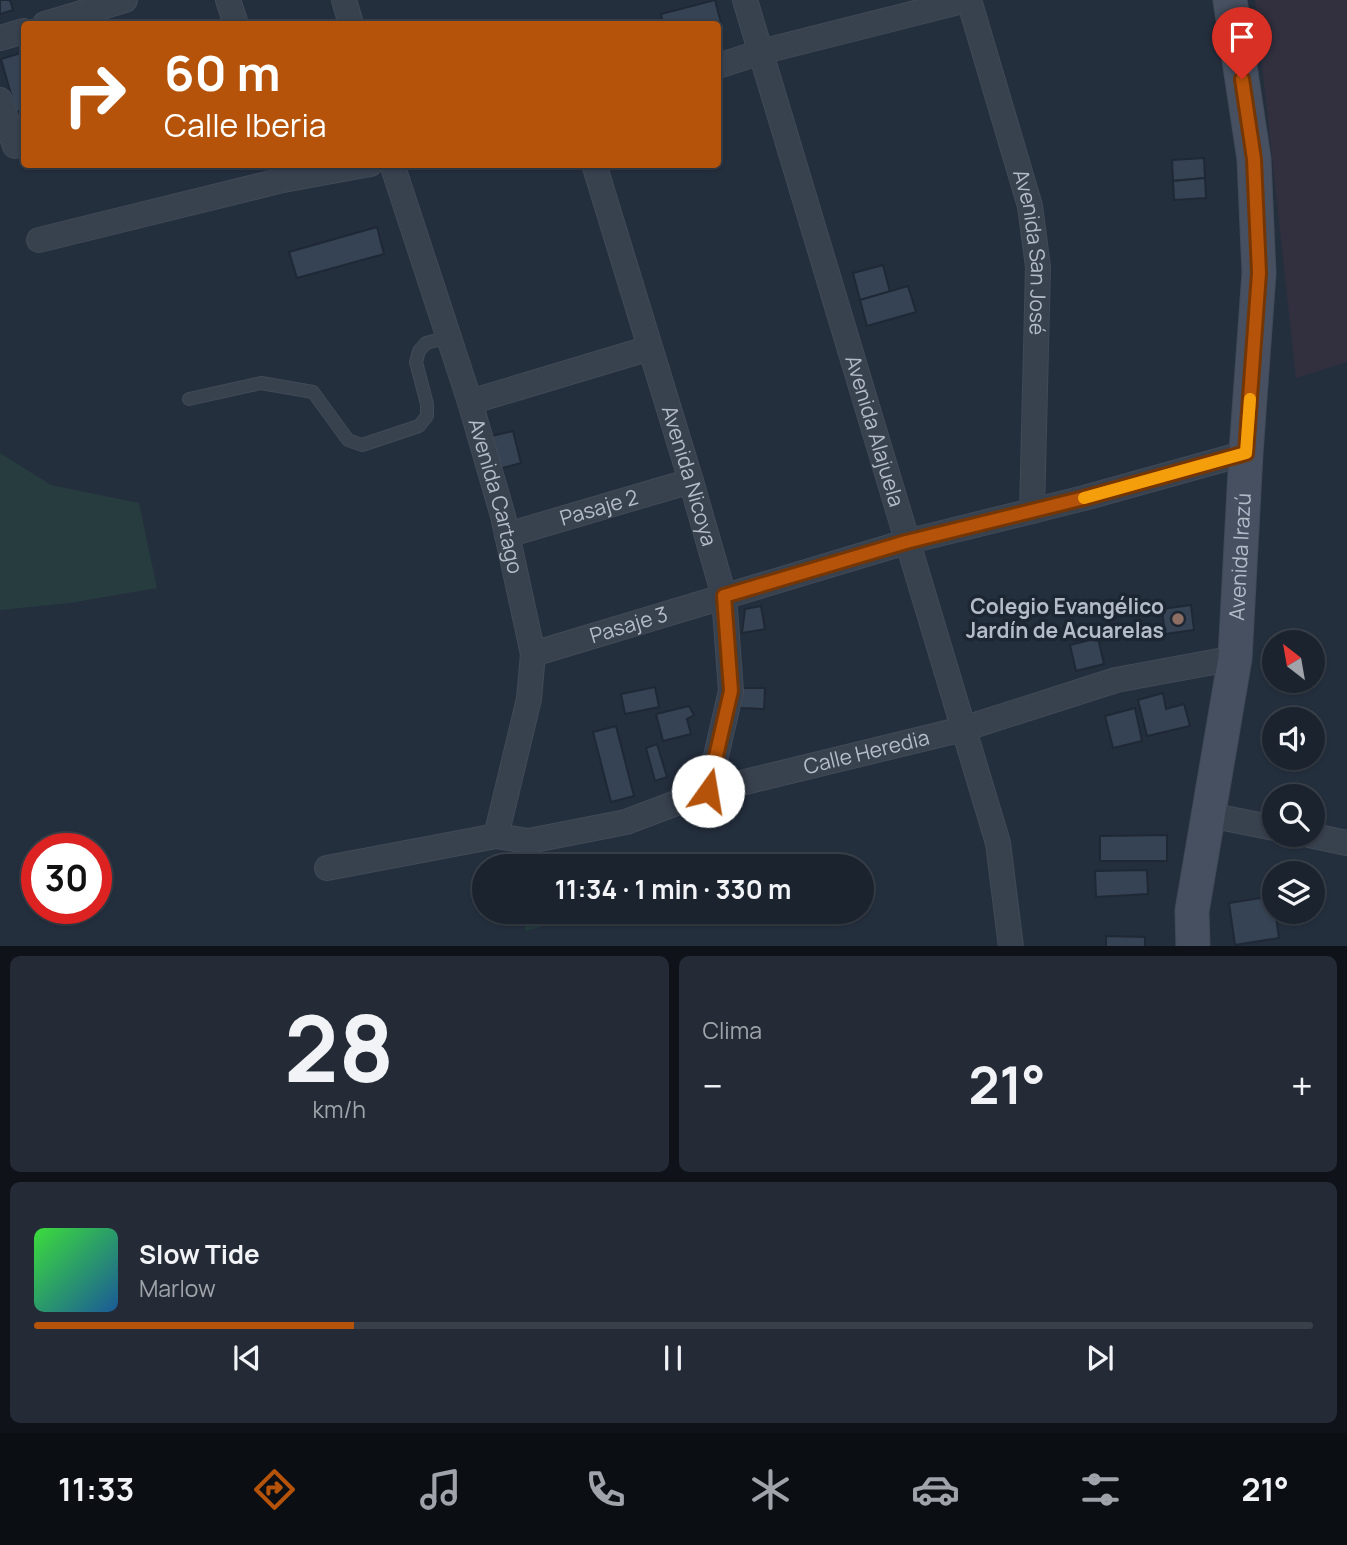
<!DOCTYPE html>
<html lang="es">
<head>
<meta charset="utf-8">
<style>
	:root { --surface:#1b232e; --page:#242b36; --text:#f1f3f6; --muted:#a0a4aa; --line:#39404a; --accent:#b45309 }
	body { margin:0; font-family:Manrope,sans-serif; background:var(--page); color:var(--text); height:100vh; display:flex; flex-direction:column; font-size:26px; white-space:nowrap }
	* { box-sizing:border-box; margin:0 }
	p { font-size:23px; color:var(--muted) }
	.icon { flex:none; width:38px; height:38px; fill:none; stroke:currentColor; stroke-width:2; stroke-linecap:round; stroke-linejoin:round }
	.map { position:relative; height:946px; overflow:hidden }
	.sheet { display:flex; flex-direction:column; gap:10px; padding:10px; background:#0f1319; flex:1 }
	.sheet>* { flex:none }
	.guide { position:absolute; left:21px; top:21px; width:700px; height:147px; border-radius:7px; box-shadow:0 2px 5px #0004,0 0 0 2px var(--line); background:#b45309; color:#fff; overflow:hidden }
	.needle { width:46px; rotate:329deg }
	.tools { position:absolute; left:1262px; top:630px; display:grid; gap:14px }
	.tools a { display:grid; place-items:center; width:63px; height:63px; border-radius:50%; background:var(--surface); box-shadow:0 2px 5px #0004,0 0 0 2px var(--line); font-size:35px }
	.speed { position:absolute; left:21px; top:833px; display:flex; gap:14px; font-size:35px; font-weight:700; text-align:center }
	.speed>* { display:grid; place-content:center; width:91px; height:91px; border-radius:50%; background:var(--surface); box-shadow:0 2px 5px #0004,0 0 0 2px var(--line); line-height:1 }
	.speed .limit { border:10px solid #d22; background:#fff; color:#111 }
	.pin { position:absolute; display:grid; place-items:center; width:60px; height:60px; color:#fff; margin:-72px -30px; border-radius:50% 50% 50% 0; rotate:-45deg; box-shadow:0 0 7px #0007 }
	.pin .icon { rotate:45deg }
	.me { position:absolute; width:77px; margin:-38px; rotate:13deg; stroke-linejoin:round; filter:drop-shadow(0 0 5px #0008) }
	.turn { display:flex; align-items:center; gap:24px; height:147px; padding:0 28px; font-size:32px }
	.turn .icon { width:91px; height:91px; stroke-width:2.5 }
	.turn b { display:block; font-size:49px; line-height:60px }
	.big { font-size:52px; font-weight:700; line-height:1.1 }
	.sheet .card { flex:1; display:flex; flex-direction:column; justify-content:center; gap:10px; min-width:0; padding:0 24px; border-radius:10px; background:var(--page) }
	.sheet .dial { align-items:center; gap:0 }
	.dial b { font-size:91px; line-height:1 }
	.song { display:flex; align-items:center; gap:21px }
	.cover { width:84px; height:84px; border-radius:10px; background:linear-gradient(135deg,hsl(120 70% 55%),hsl(210 70% 35%)) }
	.played { height:7px; border-radius:4px; background:linear-gradient(90deg,var(--accent) 25%,var(--line) 25%) }
	.keys { display:flex; justify-content:space-around; direction:ltr }
	.heat { display:flex; justify-content:space-between; align-items:center; font-size:38px; direction:ltr }
	.sheet .tiles { flex:1; display:grid; gap:10px; grid-template-columns:1fr 1fr }
	.card:last-child { grid-column:span 2 }
	.trip { position:absolute; left:472px; top:854px; width:402px; height:70px; border-radius:35px; background:var(--surface); box-shadow:0 2px 5px #0004,0 0 0 2px var(--line); font-weight:700; line-height:70px; text-align:center }
	.tabs { display:flex; height:112px; justify-content:space-around; align-items:center; background:#0b0e12; color:var(--muted) }
	.tabs .icon { width:49px; height:49px }
	.tabs .on { color:var(--accent) }
	.tabs b { font-size:32px; color:var(--text) }
	.map>svg:first-child { display:block }
	.medical { fill:#32303f }
	.green { fill:#263c3f }
	.building { fill:#364354; stroke:#1f2835; stroke-width:2 }
	.lines { fill:none; stroke-linecap:round; stroke-linejoin:round }
	.lane-casing { stroke:#414a57; stroke-width:14 }
	.street-casing { stroke:#414a57; stroke-width:26 }
	.secondary-casing { stroke:#414a57; stroke-width:35 }
	.lane { stroke:#38414e; stroke-width:12 }
	.street { stroke:#38414e; stroke-width:24 }
	.secondary { stroke:#465061; stroke-width:33 }
	.route-casing { stroke:#753606; stroke-width:18 }
	.route { stroke:#b45309; stroke-width:12 }
	.slow { stroke:#f59e0b; stroke-width:12 }
	.education-dot { fill:#8d6e63; stroke:#1d2633; stroke-width:2.5 }
	.labels { text-anchor:middle; stroke-width:7; stroke-linejoin:round; paint-order:stroke }
	.street-label { font-size:21px; fill:#b4bcc9; stroke:#1d2633 }
	.poi-label { font-size:21px; font-weight:bold; fill:#b4bcc9; stroke:#1d2633; text-anchor:end }
</style>
</head>
<body>
<div class="map">
<svg width="1347" height="947" viewBox="0 0 1347 947">
	<rect width="100%" height="100%" fill="#242f3e"/>
	<path class="medical" d="M1255,0H1347V362L1296,378Z"/>
	<g class="green">
		<path d="M0,453L51,485L139,503L157,588L70,603L0,610Z"/>
		<path d="M520,912H592L526,931Z"/>
	</g>
	<g class="building">
		<path d="M0,0H10L13,10L0,14Z"/>
		<path d="M715,0L721,23L715,24H663L661,14Z"/>
		<path d="M24,52V110L16,112L1,59Z"/>
		<path d="M1204,158L1205,178L1173,181L1172,160Z"/>
		<path d="M1205,178L1206,198L1174,200L1173,181Z"/>
		<path d="M377,227L384,254L297,278L289,252Z"/>
		<path d="M883,265L890,292L860,300L853,273Z"/>
		<path d="M908,286L916,312L867,326L860,300Z"/>
		<path d="M513,431L521,463L495,470L487,437Z"/>
		<path d="M1191,605L1194,630L1165,634L1162,609Z"/>
		<path d="M761,606L765,629L742,633L745,609Z"/>
		<path d="M1098,638L1104,664L1076,671L1070,645Z"/>
		<path d="M655,687L659,707L625,714L621,694Z"/>
		<path d="M741,688H765L764,709L740,708Z"/>
		<path d="M1163,693L1166,709L1184,704L1190,726L1147,736L1138,700Z"/>
		<path d="M689,706L694,715L687,719L691,734L663,741L656,714Z"/>
		<path d="M1135,708L1142,741L1113,748L1105,716Z"/>
		<path d="M616,726L634,796L611,802L593,732Z"/>
		<path d="M657,744L667,777L655,781L646,748Z"/>
		<path d="M1167,835V861H1100V836Z"/>
		<path d="M1147,870L1148,894L1096,897L1095,871Z"/>
		<path d="M1273,896L1279,938L1235,945L1229,903Z"/>
		<path d="M1106,936L1145,937V947H1106Z"/>
	</g>
	<g class="lines">
		<g class="lane-casing">
			<path id="lane" d="M189,399L261,383L313,392L348,440L362,445L419,426L427,416V404L416,362L419,351L426,343L449,337"/>
		</g>
		<g class="street-casing">
			<g id="street">
				<path d="M228,0L236,24"/>
				<path d="M344,0L351,24"/>
				<path id="s1" d="M745,0L998,843L1011,947"/>
				<path id="s2" d="M969,0L1030,206L1038,267L1032,511"/>
				<path d="M45,24L125,0"/>
				<path d="M0,38L24,31"/>
				<path d="M718,66L761,52L967,0"/>
				<path d="M0,100L15,146"/>
				<path id="s3" d="M392,164L470,402L503,516L533,654L529,699L496,836"/>
				<path id="s4" d="M594,164L691,481L724,596L731,691L708,791"/>
				<path d="M39,240L283,180L370,164"/>
				<path d="M470,402L650,348"/>
				<path id="s5" d="M507,535L691,481"/>
				<path id="s6" d="M533,654L906,542L1084,498L1246,453"/>
				<path d="M1209,815L1274,828"/>
				<path d="M1309,835L1347,843"/>
				<path id="s7" d="M327,868L496,836L529,841L626,822L708,791L963,729L1116,680L1235,658"/>
			</g>
		</g>
		<g class="secondary-casing">
			<g id="secondary">
				<path id="s8" d="M1193,947L1192,911L1235,658L1246,453L1259,273L1254,159L1230,0"/>
			</g>
		</g>
		<use href="#lane" class="lane"/>
		<use href="#street" class="street"/>
		<use href="#secondary" class="secondary"/>
	</g>
	<g class="lines">
		<g class="route-casing">
			<path id="route" d="M708,791L731,691L724,596L906,542L1084,498L1246,453L1259,273L1254,159L1242,79"/>
		</g>
		<use href="#route" class="route"/>
		<path class="slow" d="M1084,498L1246,453L1250,399"/>
	</g>
	<circle class="education-dot" cx="1178" cy="619" r="7"/>
	<g class="labels">
		<g class="street-label">
			<text dy="7" stroke="none"><textPath href="#s2" startOffset="261">Avenida San José</textPath></text>
			<text dy="7" stroke="none"><textPath href="#s1" startOffset="450">Avenida Alajuela</textPath></text>
			<text dy="7" stroke="none"><textPath href="#s4" startOffset="326">Avenida Nicoya</textPath></text>
			<text dy="7" stroke="none"><textPath href="#s3" startOffset="348">Avenida Cartago</textPath></text>
			<text dy="7" stroke="none"><textPath href="#s5" startOffset="96">Pasaje 2</textPath></text>
			<text dy="7" stroke="none"><textPath href="#s8" startOffset="394">Avenida Irazú</textPath></text>
			<text dy="7" stroke="none"><textPath href="#s6" startOffset="100">Pasaje 3</textPath></text>
			<text dy="7" stroke="none"><textPath href="#s7" startOffset="555">Calle Heredia</textPath></text>
		</g>
		<g class="poi-label">
			<text x="1164" y="614">Colegio Evangélico<tspan x="1164" dy="24">Jardín de Acuarelas</tspan></text>
		</g>
	</g>
</svg>
<div class="tools">
<a><svg class="needle" viewBox="-14 -14 28 28"><path d="M0-13l5 13h-10z" fill="#e53935"/><path d="M0 13l5-13h-10z" fill="#a0a4aa"/></svg></a>
<a><svg class="icon" aria-label="sound" viewBox="0 0 24 24"><path d="M4 9h4l5-4v14l-5-4H4zM17 9q2 3 0 6"/></svg></a>
<a><svg class="icon" aria-label="search" viewBox="0 0 24 24"><circle cx="10" cy="10" r="6"/><path d="M15 15l6 6"/></svg></a>
<a><svg class="icon" aria-label="layers" viewBox="0 0 24 24"><path d="M12 4l9 5-9 5-9-5zM3 14l9 5 9-5"/></svg></a>
</div>
<div class="speed"><div class="limit">30</div></div>
<div class="pin" style="left:1242px;top:79px;background:#d93025"><svg class="icon" aria-label="arrive" viewBox="0 0 24 24"><path d="M6 21V4h12l-3 4 3 4H6"/></svg></div>
<svg class="me" style="left:708px;top:791px" viewBox="-20 -20 40 40"><circle r="19" fill="#fff"/><path d="M0-13L10 11 0 6-10 11z" fill="#b45309"/></svg>
<div class="trip">11:34 · 1 min · 330 m</div>
<div class="guide">
<div class="turn"><svg class="icon" aria-label="right" viewBox="0 0 24 24"><path d="M7 20v-9h11M14 6l5 5-5 5"/></svg><div><b>60 m</b>Calle Iberia</div></div>
</div>
</div>
<section class="sheet">
<div class="tiles">
<div class="card dial"><b>28</b><p>km/h</p></div>
<div class="card"><p>Clima</p>
<div class="heat"><a>−</a><b class="big">21°</b><a>+</a></div>
</div>
<div class="card">
<div class="song"><i class="cover"></i><div><b>Slow Tide</b><p>Marlow</p></div></div>
<div class="played"></div>
<div class="keys"><svg class="icon" aria-label="previous" viewBox="0 0 24 24"><path d="M18 5L8 12l10 7zM5 5v14"/></svg><svg class="icon" aria-label="pause" viewBox="0 0 24 24"><path d="M8 5v14M16 5v14"/></svg><svg class="icon" aria-label="next" viewBox="0 0 24 24"><path d="M6 5l10 7-10 7zM19 5v14"/></svg></div>
</div>
</div>
</section>
<nav class="tabs">
<b>11:33</b>
<svg class="icon on" aria-label="directions" viewBox="0 0 24 24"><path d="M12 3l9 9-9 9-9-9zM9 14v-3h6M13 9l2 2-2 2"/></svg>
<svg class="icon" aria-label="music" viewBox="0 0 24 24"><path d="M9 18V5l10-2v13"/><circle cx="6" cy="18" r="3"/><circle cx="16" cy="16" r="3"/></svg>
<svg class="icon" aria-label="phone" viewBox="0 0 24 24"><path d="M5 4h4l2 5-3 2q2 4 5 5l2-3 5 2v4C11 20 4 13 5 4z"/></svg>
<svg class="icon" aria-label="climate" viewBox="0 0 24 24"><path d="M12 3v18M4 7l16 10M4 17L20 7"/></svg>
<svg class="icon" aria-label="car" viewBox="0 0 24 24"><path d="M5 17H2v-5l4-1 3-4h7l3 4 3 1v5h-3M9 17h6M6 11h13"/><circle cx="7" cy="17" r="2"/><circle cx="17" cy="17" r="2"/></svg>
<svg class="icon" aria-label="filters" viewBox="0 0 24 24"><path d="M4 7h16M4 17h16"/><circle cx="9" cy="7" r="2"/><circle cx="15" cy="17" r="2"/></svg>
<b>21°</b>
</nav>
</body>
</html>
